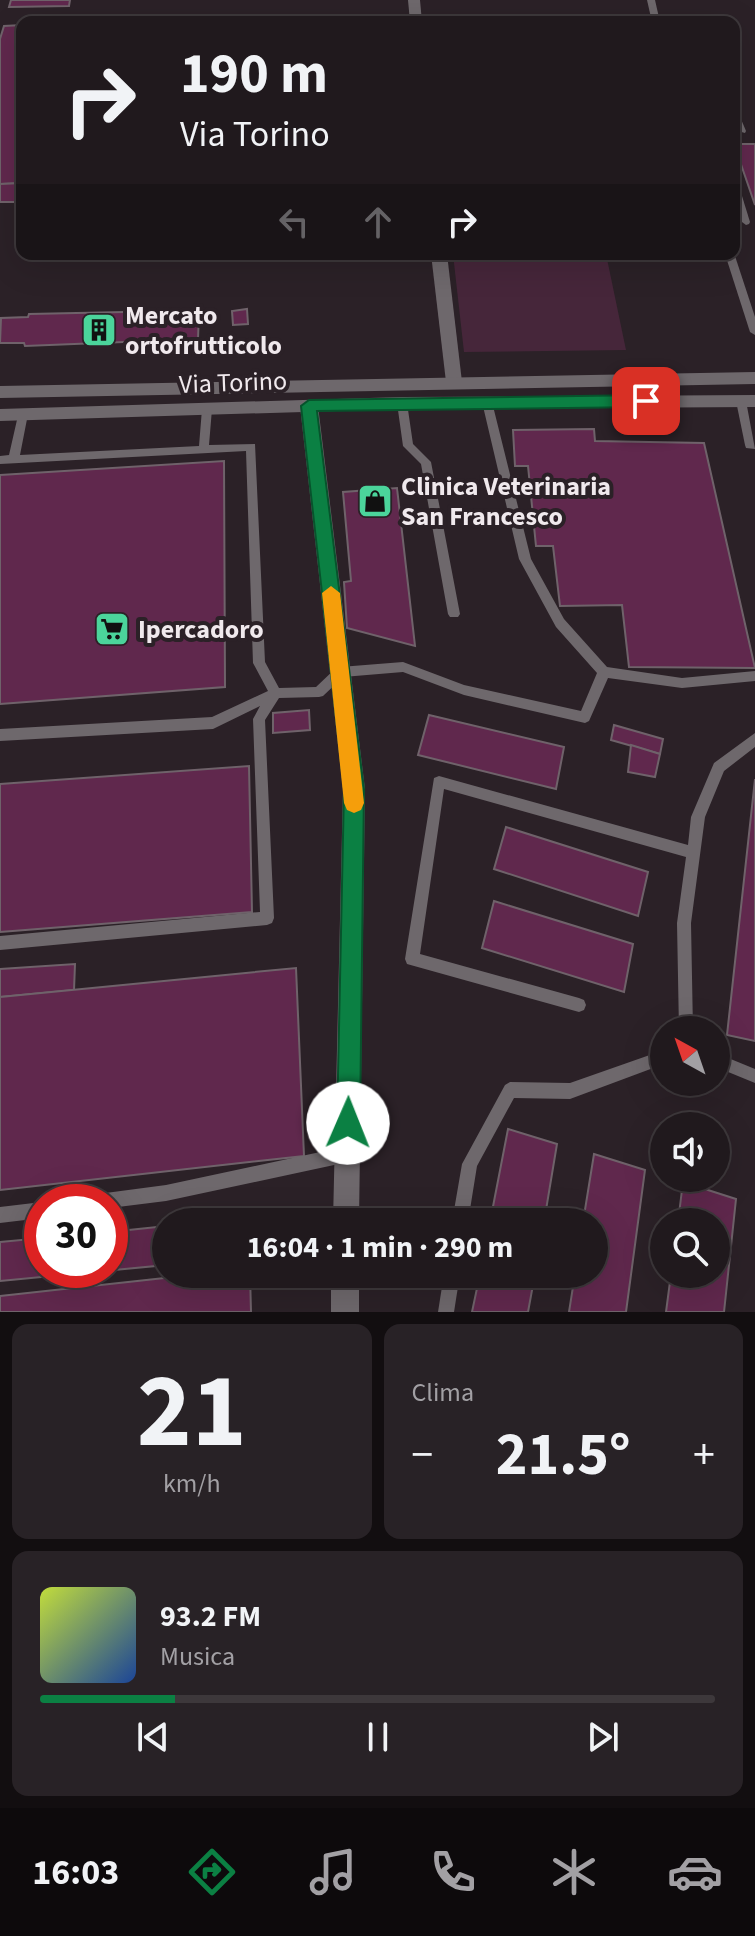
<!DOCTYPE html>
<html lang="it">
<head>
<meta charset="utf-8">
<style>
	:root { --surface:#20191d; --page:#282226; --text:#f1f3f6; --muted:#a2a0a4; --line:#3d383b; --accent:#0b8043 }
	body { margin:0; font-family:"Source Sans 3",sans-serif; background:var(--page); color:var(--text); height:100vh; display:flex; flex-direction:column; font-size:30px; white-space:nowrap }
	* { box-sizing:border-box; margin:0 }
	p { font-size:26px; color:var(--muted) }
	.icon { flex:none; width:44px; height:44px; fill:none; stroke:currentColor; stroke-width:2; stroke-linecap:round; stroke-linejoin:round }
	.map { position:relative; height:1312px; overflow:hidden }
	.drawer { display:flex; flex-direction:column; gap:12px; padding:12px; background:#120e10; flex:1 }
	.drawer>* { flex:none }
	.top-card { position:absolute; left:16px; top:16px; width:724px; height:244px; border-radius:16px; box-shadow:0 8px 32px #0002,0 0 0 2px var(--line); background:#20191d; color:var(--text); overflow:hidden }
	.needle { width:52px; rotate:320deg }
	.buttons { position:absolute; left:650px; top:1016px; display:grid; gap:16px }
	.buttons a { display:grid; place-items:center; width:80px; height:80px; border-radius:50%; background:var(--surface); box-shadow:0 8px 32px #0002,0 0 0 2px var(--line); font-size:40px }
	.speed { position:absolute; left:24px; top:1184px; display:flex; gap:16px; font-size:40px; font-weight:700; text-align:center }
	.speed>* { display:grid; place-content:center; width:104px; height:104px; border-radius:50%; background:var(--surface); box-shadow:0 8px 32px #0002,0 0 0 2px var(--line); line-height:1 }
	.speed .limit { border:12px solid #d22; background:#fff; color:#111 }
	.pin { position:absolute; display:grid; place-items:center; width:68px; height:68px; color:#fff; margin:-34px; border-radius:16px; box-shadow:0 4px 12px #0006 }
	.me { position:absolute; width:88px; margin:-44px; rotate:1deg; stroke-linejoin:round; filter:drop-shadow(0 0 6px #0008) }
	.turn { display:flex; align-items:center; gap:28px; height:168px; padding:0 32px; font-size:36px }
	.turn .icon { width:104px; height:104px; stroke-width:2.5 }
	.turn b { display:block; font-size:56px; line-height:68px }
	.lanes { display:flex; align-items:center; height:76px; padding:0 32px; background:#0003; justify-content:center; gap:40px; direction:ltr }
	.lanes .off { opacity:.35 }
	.big { font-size:60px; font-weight:700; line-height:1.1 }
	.drawer .card { flex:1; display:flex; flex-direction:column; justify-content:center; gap:12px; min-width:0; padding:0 28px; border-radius:16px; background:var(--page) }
	.drawer .dial { align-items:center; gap:0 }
	.dial b { font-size:104px; line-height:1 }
	.song { display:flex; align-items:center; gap:24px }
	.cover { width:96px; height:96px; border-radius:12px; background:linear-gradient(135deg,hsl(70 70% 55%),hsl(220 70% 35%)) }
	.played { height:8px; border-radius:4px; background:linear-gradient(90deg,var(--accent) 20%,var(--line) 20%) }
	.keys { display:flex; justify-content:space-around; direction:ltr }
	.heat { display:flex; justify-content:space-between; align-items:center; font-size:44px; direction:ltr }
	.drawer .tiles { flex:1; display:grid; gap:12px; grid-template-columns:1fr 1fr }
	.card:last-child { grid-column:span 2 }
	.trip { position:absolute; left:152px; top:1208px; width:456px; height:80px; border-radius:40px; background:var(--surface); box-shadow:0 8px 32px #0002,0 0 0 2px var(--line); font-weight:700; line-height:80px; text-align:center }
	.menu { display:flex; height:128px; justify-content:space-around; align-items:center; background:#0d0a0c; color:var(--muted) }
	.menu .icon { width:56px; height:56px }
	.menu .current { color:var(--accent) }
	.menu b { font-size:36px; color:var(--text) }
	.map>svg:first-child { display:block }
	.green { fill:#46263a }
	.building { fill:#60284d; stroke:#6f626a; stroke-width:2 }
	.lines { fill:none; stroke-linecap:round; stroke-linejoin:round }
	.service { fill:#6e686c; fill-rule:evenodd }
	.minor { fill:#6e686c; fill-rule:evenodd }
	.tertiary { fill:#6e686c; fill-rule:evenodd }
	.route { fill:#0b8043; stroke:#07532c; stroke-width:2 }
	.slow { fill:#f59e0b }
	.labels { text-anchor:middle; stroke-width:8; stroke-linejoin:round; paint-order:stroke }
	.poi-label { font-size:26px; font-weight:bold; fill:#f0e9ed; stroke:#2b2127; text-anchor:start }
	.street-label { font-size:26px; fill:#f0e9ed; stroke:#2b2127 }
</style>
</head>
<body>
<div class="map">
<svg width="755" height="1312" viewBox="0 0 755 1312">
	<rect width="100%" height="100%" fill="#2b2127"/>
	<path class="green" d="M453,254H606L626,350L464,352Z"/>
	<g class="building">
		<path d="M11,0H70L69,6L9,7Z"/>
		<path d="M22,25V183L0,184V39L4,26Z"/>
		<path d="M734,144H755V205Z"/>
		<path d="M22,183V202H0V184Z"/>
		<path d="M247,309L248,324L233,325L232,311Z"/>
		<path d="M172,311V314L199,313L198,339L25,346L24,343H0L1,318L28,317L29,314Z"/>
		<path d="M594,429L595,441L704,443L755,668L629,667L622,605L560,606L553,546H536L528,466H515L513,430Z"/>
		<path d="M224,461L225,687L0,704V475Z"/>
		<path d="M397,488L415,646L347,628L344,582L351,581L343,492Z"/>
		<path d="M309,710L310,730L273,733V713Z"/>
		<path d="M429,715L564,747L556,789L418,755Z"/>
		<path d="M614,725L663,739L660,754L611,740Z"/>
		<path d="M631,745L660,754L655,777L628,772Z"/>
		<path d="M249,766L252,912L0,932V784Z"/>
		<path d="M755,779V1041L727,1035Z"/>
		<path d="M506,827L648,872L638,916L494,869Z"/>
		<path d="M494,901L633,944L624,992L482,948Z"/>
		<path d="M75,964L74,990L0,997V969Z"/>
		<path d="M296,968L304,1156L0,1190V997Z"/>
		<path d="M508,1129L557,1144L544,1222H490Z"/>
		<path d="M594,1154L645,1170L626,1312H569L575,1274H594V1222H583Z"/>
		<path d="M683,1182L736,1199L724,1312H666L671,1274H716V1222H678Z"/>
		<path d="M166,1226V1265L0,1281V1242L42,1238V1270H110V1232Z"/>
		<path d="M201,1274H250L251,1312H0V1296Z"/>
		<path d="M480,1274H535L528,1312H472Z"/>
	</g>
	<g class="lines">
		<g class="service">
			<path d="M647,0H655L660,22H652Z"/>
			<path d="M734,110L738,112L746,131L745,133L738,131L734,122Z"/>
			<path d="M734,180L738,183L750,222L749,224L746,225L742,222L734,197Z"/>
			<path d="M734,253L755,317V335L750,332L725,254Z"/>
			<path d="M741,397L746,401L755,449L746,448L745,445L736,401Z"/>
			<path d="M487,398L492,402L531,559L564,619L607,667L682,678L755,671V681L682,688L608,678L589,721L585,723L464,695L403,672L343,677L323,696L319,697L279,698L265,720L274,918L272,923L267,925L0,950V936L260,912L253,719L260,706L213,729L0,741V729L212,717L268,691L253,663L246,451L0,464V456L9,455L19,411H27L28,414L20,455L199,446L202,409L207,405L212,409L209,445L255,444L265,662L279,688L316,687L336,668L340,667L403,662L464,685L581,711L597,673L556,627L519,559L482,402Z"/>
			<path d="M402,399L407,403L413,444L431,462L460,614L458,617H450L448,614L421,464L403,446L397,403Z"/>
			<path d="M755,733V747L724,771L705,817L691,923L693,1030H679L677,923L686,857L444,789L420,954L579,998L584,1000L586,1005L584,1010L579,1012L407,964L405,959L434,778L439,776L688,845L691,817L714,763Z"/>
			<path d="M664,1050V1064L570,1099L514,1098L477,1166L468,1222H452L462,1164L505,1085L510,1082L570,1083Z"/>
			<path d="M716,1053L755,1069V1083L716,1067Z"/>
			<path d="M348,1146L353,1149L356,1154L353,1159L348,1162L166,1201L110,1208V1202H90L92,1196L98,1194L166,1185Z"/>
			<path d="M42,1202V1218L0,1223V1207Z"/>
			<path d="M444,1274H460L454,1312H438Z"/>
		</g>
		<g class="minor">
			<path d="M408,0H420L422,22H410Z"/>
			<path d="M431,254H447L462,382L454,388L446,382Z"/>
			<path d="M309,400L318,406L365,789L359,1222H333L343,789L300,406Z"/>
			<rect x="331" y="1274" width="28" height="38"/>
		</g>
		<g class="tertiary">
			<path d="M755,372V384L0,398V386Z"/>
			<path d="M755,395V407L402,409L0,421V409L402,397Z"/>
		</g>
	</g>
	<path class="route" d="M646,395L653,401L646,407L317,411L364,789L360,1123L356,1132L348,1135L340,1132L337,1123L344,789L301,406L309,400Z"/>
	<path class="slow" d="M331,586L340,593L364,803L361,810L354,813L347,810L344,803L322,593Z"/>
	<defs>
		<g id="building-square" transform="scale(1.8)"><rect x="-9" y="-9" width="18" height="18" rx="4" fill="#4bd49b" stroke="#2b2127"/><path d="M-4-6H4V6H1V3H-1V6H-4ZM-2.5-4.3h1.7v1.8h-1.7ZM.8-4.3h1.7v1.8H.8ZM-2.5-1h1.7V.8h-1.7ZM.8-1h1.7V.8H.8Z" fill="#111"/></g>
		<g id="shop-square" transform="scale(1.8)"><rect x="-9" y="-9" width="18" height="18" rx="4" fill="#4bd49b" stroke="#2b2127"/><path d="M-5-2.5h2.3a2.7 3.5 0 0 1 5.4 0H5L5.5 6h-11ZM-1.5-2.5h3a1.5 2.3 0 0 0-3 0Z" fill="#111"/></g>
		<g id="supermarket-square" transform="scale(1.8)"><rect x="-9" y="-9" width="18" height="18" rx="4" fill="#4bd49b" stroke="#2b2127"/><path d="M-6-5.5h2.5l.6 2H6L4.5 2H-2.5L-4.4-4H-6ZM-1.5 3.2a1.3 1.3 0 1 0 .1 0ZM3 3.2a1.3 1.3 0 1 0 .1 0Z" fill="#111"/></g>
	</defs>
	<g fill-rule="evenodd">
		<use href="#building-square" x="99" y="330"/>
		<use href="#shop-square" x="375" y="501"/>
		<use href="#supermarket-square" x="112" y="629"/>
	</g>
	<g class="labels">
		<g class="poi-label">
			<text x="125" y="324">Mercato<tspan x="125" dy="30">ortofrutticolo</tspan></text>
			<text x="401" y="495">Clinica Veterinaria<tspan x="401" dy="30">San Francesco</tspan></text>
			<text x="138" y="638">Ipercadoro</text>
		</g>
		<g class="street-label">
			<text transform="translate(233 382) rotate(-2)" y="9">Via Torino</text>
		</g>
	</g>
</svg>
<div class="buttons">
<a><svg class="needle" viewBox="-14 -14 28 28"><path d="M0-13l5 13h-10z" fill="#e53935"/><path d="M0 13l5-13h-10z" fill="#a2a0a4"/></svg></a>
<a><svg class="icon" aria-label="sound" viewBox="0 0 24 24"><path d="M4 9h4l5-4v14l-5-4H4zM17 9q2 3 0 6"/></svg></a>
<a><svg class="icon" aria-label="search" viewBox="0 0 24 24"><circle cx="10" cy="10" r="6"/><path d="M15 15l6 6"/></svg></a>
</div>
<div class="speed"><div class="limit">30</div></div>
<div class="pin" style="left:646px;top:401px;background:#d93025"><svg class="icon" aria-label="arrive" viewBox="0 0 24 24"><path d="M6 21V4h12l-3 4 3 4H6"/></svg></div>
<svg class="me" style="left:348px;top:1123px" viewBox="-20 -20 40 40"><circle r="19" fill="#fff"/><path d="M0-13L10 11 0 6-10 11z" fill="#0b8043"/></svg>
<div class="trip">16:04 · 1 min · 290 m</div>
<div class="top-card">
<div class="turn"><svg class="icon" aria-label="right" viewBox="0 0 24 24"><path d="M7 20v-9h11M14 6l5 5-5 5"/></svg><div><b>190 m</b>Via Torino</div></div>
<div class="lanes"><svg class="icon off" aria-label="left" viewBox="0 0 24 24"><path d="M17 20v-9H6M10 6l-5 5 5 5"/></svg><svg class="icon off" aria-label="ahead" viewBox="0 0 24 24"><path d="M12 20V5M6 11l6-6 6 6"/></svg><svg class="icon" aria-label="right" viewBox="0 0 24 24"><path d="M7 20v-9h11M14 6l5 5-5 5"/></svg></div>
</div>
</div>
<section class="drawer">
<div class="tiles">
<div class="card dial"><b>21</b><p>km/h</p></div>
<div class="card"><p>Clima</p>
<div class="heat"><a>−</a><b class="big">21.5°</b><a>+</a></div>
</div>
<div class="card">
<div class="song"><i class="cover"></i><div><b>93.2 FM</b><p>Musica</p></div></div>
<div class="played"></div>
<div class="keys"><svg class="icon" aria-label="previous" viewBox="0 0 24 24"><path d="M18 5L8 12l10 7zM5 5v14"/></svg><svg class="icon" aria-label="pause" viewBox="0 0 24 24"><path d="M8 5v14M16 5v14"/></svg><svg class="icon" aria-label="next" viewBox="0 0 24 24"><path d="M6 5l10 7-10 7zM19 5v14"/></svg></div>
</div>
</div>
</section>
<nav class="menu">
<b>16:03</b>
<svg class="icon current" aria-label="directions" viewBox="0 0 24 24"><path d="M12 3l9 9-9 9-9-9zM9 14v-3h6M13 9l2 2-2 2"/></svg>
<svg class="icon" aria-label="music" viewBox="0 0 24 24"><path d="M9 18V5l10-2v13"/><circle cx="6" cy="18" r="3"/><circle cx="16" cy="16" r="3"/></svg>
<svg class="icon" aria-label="phone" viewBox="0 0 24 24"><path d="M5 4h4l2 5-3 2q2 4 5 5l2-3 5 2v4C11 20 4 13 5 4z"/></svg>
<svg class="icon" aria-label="climate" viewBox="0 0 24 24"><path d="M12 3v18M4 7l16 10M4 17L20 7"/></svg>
<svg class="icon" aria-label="car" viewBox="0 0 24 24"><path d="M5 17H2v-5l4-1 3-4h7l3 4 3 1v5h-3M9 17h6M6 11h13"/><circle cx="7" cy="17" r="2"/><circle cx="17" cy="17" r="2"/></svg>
</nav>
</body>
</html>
